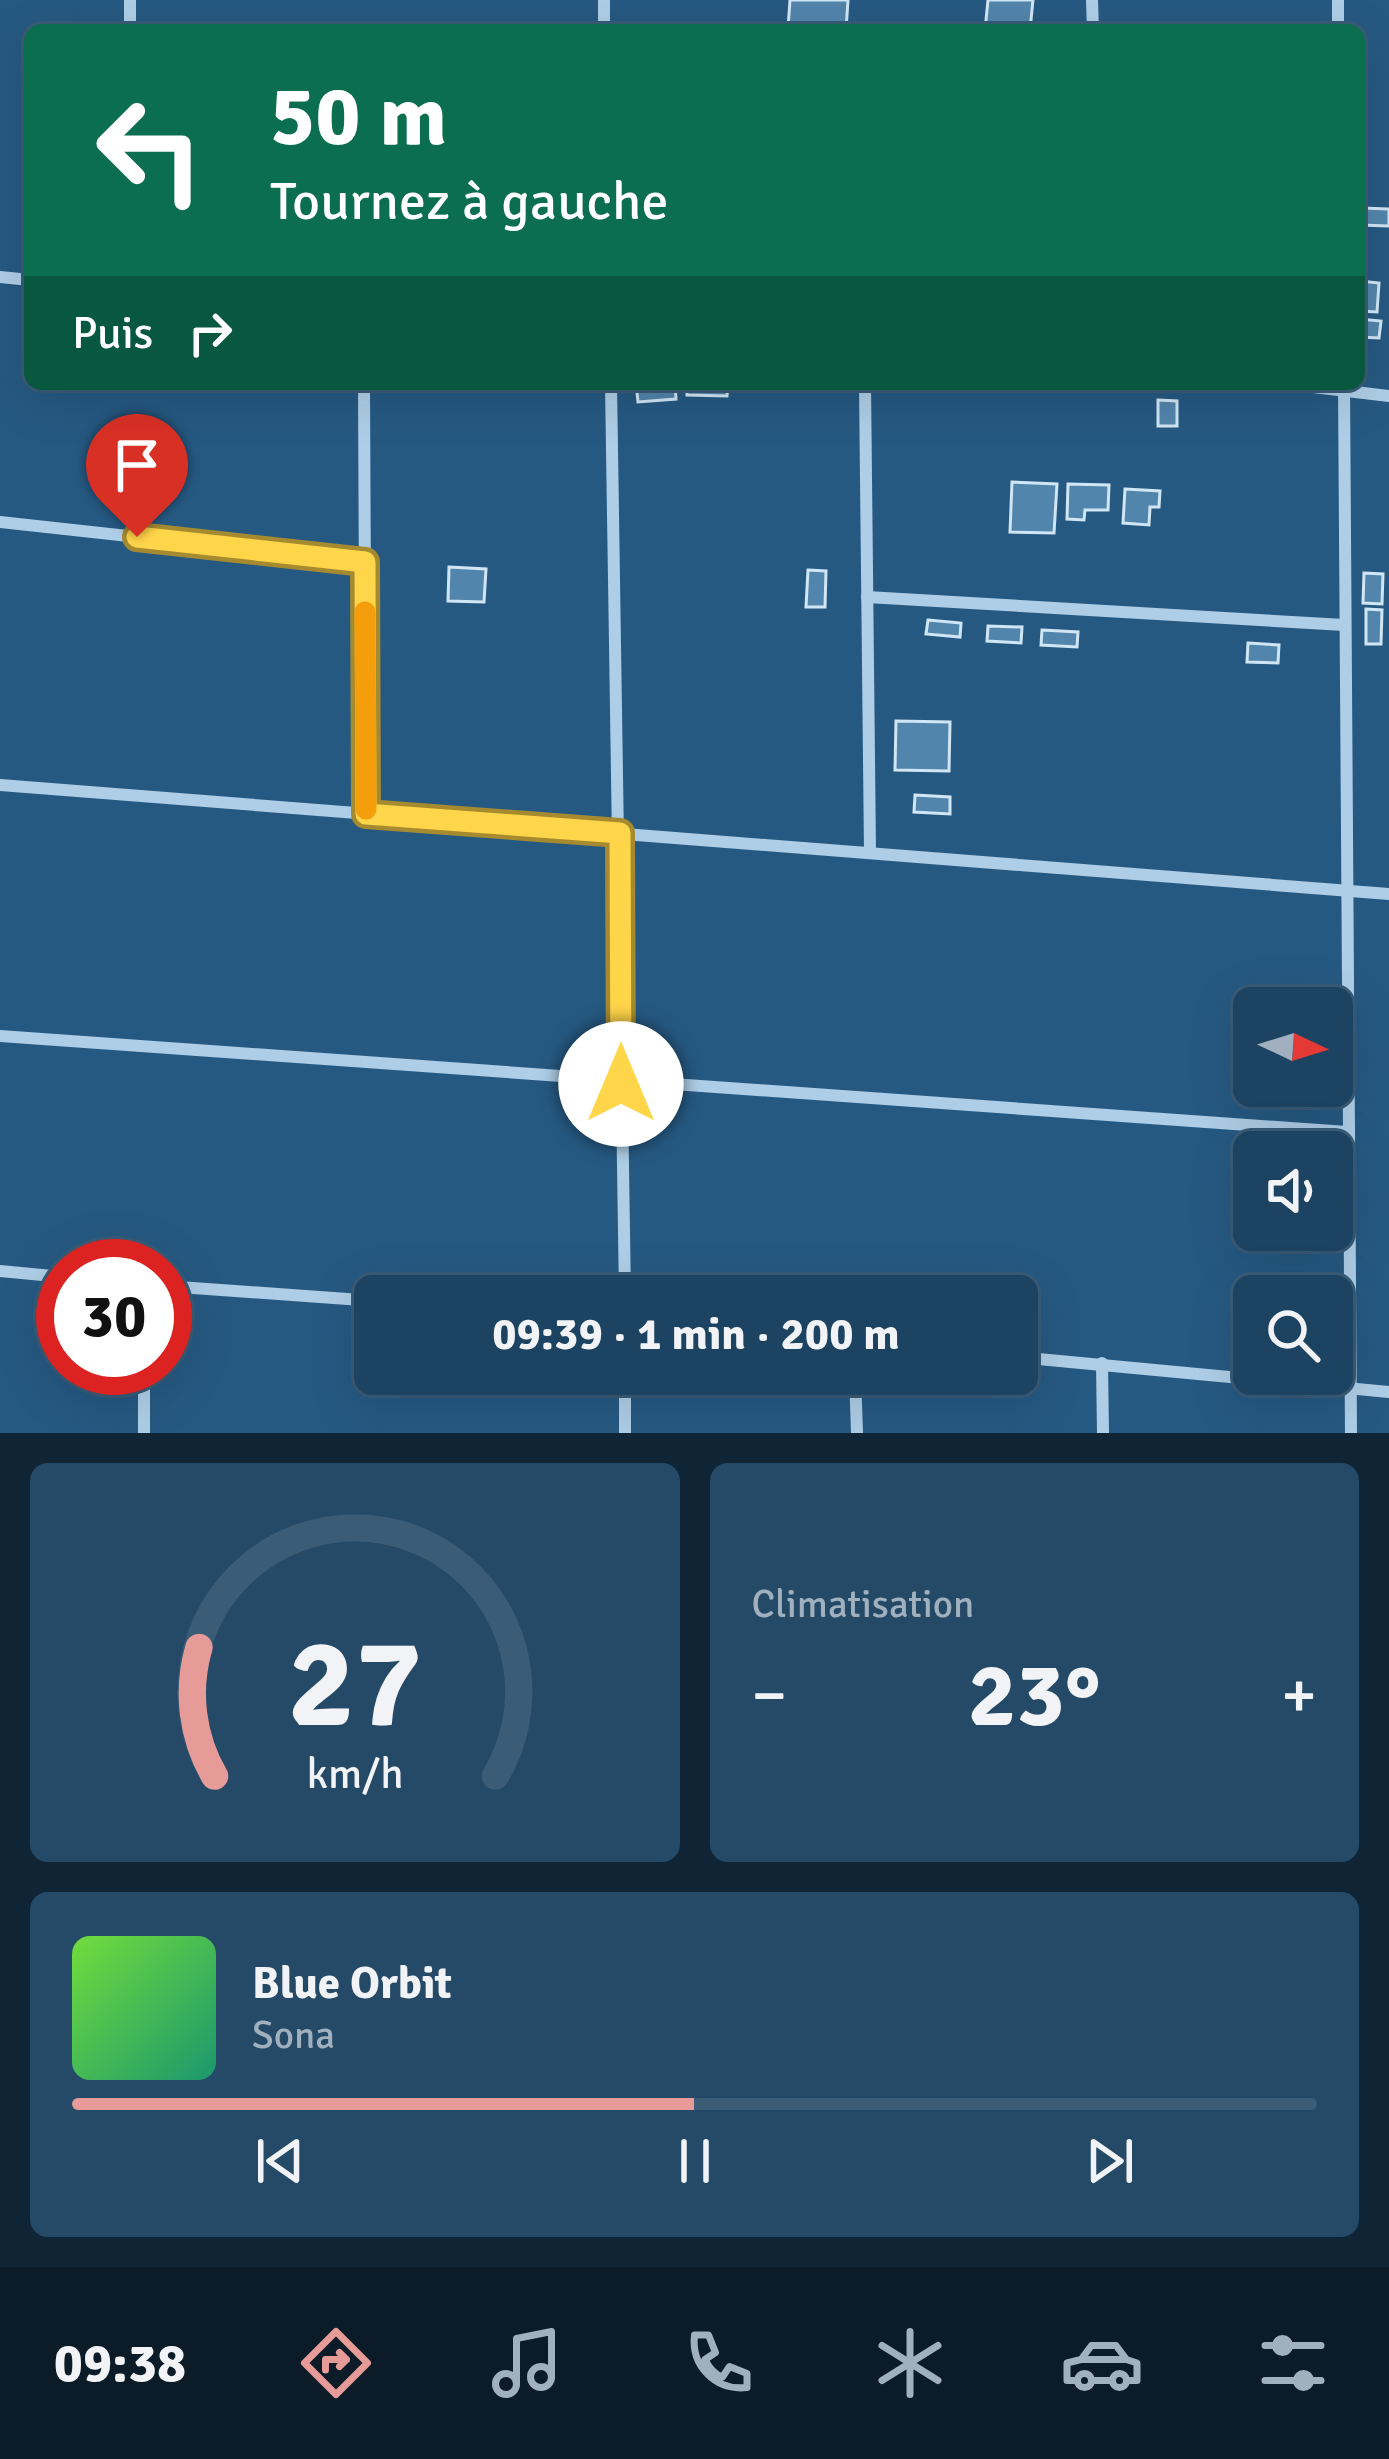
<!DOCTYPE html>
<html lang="fr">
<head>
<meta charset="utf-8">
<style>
	:root { --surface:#1c4362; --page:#254a68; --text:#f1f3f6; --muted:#a0b0be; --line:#3a5c77; --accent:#e69b98 }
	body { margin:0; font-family:Signika,sans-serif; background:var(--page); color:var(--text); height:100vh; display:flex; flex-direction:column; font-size:45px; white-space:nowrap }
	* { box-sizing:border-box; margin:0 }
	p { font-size:39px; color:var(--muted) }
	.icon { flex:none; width:66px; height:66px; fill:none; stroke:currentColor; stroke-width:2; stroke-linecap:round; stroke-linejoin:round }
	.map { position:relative; height:1433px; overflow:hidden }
	.sheet { display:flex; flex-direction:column; gap:30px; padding:30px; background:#0f2536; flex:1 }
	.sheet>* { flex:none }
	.guide { position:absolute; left:24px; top:24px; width:1341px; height:366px; border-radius:18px; box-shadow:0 12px 48px #0002,0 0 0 3px var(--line); background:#0b6e4f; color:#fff; overflow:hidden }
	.needle { width:78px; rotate:94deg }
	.tools { position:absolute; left:1233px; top:987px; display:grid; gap:24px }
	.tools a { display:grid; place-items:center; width:120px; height:120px; border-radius:18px; background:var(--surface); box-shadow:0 12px 48px #0002,0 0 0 3px var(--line); font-size:60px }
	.speed { position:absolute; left:36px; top:1239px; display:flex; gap:24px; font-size:60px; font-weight:700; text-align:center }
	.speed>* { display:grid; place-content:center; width:156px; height:156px; border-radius:50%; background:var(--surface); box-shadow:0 12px 48px #0002,0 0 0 3px var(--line); line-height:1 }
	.speed .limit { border:18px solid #d22; background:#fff; color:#111 }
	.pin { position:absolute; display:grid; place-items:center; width:102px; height:102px; color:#fff; margin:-123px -51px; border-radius:50% 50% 50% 0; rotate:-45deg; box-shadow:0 0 12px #0007 }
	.pin .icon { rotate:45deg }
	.me { position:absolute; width:132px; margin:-66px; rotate:0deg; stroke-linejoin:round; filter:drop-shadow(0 0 9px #0008) }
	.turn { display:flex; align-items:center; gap:42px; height:252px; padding:0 48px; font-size:54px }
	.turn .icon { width:156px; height:156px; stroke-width:2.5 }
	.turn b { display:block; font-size:84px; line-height:102px }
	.then { display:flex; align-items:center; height:114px; padding:0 48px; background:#0003; gap:24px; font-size:45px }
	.big { font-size:90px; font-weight:800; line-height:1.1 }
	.sheet .card { flex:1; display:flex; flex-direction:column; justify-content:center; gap:18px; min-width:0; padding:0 42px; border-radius:18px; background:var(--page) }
	.sheet .dial { align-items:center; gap:0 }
	.dial svg { height:312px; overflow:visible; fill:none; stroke:var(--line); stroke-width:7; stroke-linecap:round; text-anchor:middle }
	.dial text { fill:var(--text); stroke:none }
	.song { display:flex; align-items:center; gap:36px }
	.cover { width:144px; height:144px; border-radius:18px; background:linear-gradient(135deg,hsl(100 70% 55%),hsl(160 70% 35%)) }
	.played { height:12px; border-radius:6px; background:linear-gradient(90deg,var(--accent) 50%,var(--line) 50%) }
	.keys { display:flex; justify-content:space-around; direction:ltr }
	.heat { display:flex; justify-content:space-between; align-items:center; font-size:66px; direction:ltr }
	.sheet .tiles { flex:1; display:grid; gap:30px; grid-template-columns:1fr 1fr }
	.card:last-child { grid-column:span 2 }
	.trip { position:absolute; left:354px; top:1275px; width:684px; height:120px; border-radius:18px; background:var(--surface); box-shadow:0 12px 48px #0002,0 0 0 3px var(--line); font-weight:800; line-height:120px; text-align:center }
	.tabs { display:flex; height:192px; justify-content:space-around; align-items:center; background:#0b1b27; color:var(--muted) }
	.tabs .icon { width:84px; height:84px }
	.tabs .current { color:var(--accent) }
	.tabs b { font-size:54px; color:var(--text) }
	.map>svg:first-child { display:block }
	.building { fill:#5285ac; stroke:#d1e6f5; stroke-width:3 }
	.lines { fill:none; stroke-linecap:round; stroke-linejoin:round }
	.minor { stroke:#aecee7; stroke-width:12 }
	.route-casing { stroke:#a68a30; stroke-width:30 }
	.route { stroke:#ffd54a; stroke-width:21 }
	.slow { stroke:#f59e0b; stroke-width:21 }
</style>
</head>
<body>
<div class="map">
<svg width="1389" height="1433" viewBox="0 0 1389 1433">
	<rect width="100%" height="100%" fill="#265982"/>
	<g class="building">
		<path d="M790,0H848L846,30L788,28Z"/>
		<path d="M988,0H1033L1030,30H985Z"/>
		<path d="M1361,208L1389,209V226L1360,225Z"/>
		<path d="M1360,281L1379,283L1377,312L1359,311Z"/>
		<path d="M1359,319L1381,321L1379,338L1359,337Z"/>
		<path d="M636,384H675L676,399L638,402Z"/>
		<path d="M687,384H728L727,396L687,395Z"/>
		<path d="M1158,400L1177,401V426H1158Z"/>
		<path d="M1012,482L1057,484L1054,533L1010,532Z"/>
		<path d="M1068,484L1109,485L1108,510H1085L1084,520L1067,519Z"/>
		<path d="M1125,489L1160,491L1159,507H1150L1149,525L1123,523Z"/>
		<path d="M449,567L486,569L484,602L448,601Z"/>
		<path d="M808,570L826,571L825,607H806Z"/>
		<path d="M1364,573L1383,574L1382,604L1363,603Z"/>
		<path d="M1366,609L1382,610L1381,644H1366Z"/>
		<path d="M928,620L961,623L960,637L926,634Z"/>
		<path d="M988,626L1022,627L1021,643L987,641Z"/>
		<path d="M1042,630L1078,632L1077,647L1041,645Z"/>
		<path d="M1248,643L1279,645L1278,663L1247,662Z"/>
		<path d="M896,721L950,722L949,771L895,770Z"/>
		<path d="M915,795L950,797V814L914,812Z"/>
	</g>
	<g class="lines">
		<g class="minor">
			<path d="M604,0V30"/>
			<path d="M1092,0L1093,30"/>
			<path d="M1338,0V30"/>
			<path d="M130,30V0"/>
			<path d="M0,277L30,280"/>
			<path d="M364,384L366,814"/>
			<path d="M611,384L625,1296"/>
			<path d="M865,384L870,853"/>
			<path d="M1288,384L1389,396"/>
			<path d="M1344,384L1351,1433"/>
			<path d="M0,522L365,562"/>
			<path d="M867,597L1344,625"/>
			<path d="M0,785L1389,894"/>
			<path d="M0,1036L1347,1132"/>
			<path d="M0,1271L63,1277"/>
			<path d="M165,1286L375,1301"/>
			<path d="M1017,1357L1389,1392"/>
			<path d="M1102,1363L1103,1433"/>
			<path d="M855,1374L857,1433"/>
			<path d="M144,1433V1368"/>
			<path d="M625,1433V1374"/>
		</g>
	</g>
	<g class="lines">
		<g class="route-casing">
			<path id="route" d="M137,537L365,562L366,814L620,833L621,1084"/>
		</g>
		<use href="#route" class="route"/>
		<path class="slow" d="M365,612L366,809"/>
	</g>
</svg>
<div class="tools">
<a><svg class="needle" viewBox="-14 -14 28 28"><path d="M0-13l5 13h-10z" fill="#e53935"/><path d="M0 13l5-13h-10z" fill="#a0b0be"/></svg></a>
<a><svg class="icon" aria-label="sound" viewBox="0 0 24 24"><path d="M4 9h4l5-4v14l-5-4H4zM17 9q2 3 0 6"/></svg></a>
<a><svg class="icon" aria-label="search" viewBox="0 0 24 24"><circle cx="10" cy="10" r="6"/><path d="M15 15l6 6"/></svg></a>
</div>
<div class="speed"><div class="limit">30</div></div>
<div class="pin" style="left:137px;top:537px;background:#d93025"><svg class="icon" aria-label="arrive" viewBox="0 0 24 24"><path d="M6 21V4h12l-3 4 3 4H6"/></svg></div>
<svg class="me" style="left:621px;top:1084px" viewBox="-20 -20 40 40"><circle r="19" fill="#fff"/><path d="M0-13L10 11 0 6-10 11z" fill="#ffd54a"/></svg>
<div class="trip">09:39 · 1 min · 200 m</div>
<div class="guide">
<div class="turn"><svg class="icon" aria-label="left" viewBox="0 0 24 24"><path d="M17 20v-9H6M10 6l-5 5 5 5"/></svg><div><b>50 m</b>Tournez à gauche</div></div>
<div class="then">Puis<svg class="icon" aria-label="right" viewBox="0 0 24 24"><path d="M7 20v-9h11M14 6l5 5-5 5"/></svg></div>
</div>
</div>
<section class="sheet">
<div class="tiles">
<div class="card dial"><svg viewBox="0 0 100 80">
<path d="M14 69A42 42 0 1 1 86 69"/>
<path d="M14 69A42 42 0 0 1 10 36" stroke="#e69b98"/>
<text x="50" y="56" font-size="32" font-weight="700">27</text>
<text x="50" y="72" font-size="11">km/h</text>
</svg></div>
<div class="card"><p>Climatisation</p>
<div class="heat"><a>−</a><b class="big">23°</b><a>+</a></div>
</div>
<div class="card">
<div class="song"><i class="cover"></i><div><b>Blue Orbit</b><p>Sona</p></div></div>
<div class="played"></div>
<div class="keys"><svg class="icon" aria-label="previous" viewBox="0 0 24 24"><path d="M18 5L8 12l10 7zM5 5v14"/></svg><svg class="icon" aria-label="pause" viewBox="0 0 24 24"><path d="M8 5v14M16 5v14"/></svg><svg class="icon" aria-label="next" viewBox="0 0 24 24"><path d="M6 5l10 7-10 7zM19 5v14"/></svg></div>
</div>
</div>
</section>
<nav class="tabs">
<b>09:38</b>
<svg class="icon current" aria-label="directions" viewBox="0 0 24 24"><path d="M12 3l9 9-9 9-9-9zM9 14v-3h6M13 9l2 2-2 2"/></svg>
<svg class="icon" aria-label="music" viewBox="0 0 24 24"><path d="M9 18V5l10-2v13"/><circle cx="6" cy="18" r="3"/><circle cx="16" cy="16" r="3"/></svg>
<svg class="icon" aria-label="phone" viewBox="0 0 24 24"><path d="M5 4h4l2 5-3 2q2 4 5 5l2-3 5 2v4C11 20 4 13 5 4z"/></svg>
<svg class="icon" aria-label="climate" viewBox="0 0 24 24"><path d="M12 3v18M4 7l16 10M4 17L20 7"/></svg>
<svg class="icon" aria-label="car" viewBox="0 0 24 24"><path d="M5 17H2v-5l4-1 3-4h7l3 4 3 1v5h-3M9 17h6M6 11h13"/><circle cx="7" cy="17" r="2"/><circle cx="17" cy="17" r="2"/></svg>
<svg class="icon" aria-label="filters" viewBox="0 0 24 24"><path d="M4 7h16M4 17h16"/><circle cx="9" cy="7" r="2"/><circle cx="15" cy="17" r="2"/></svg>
</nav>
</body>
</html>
